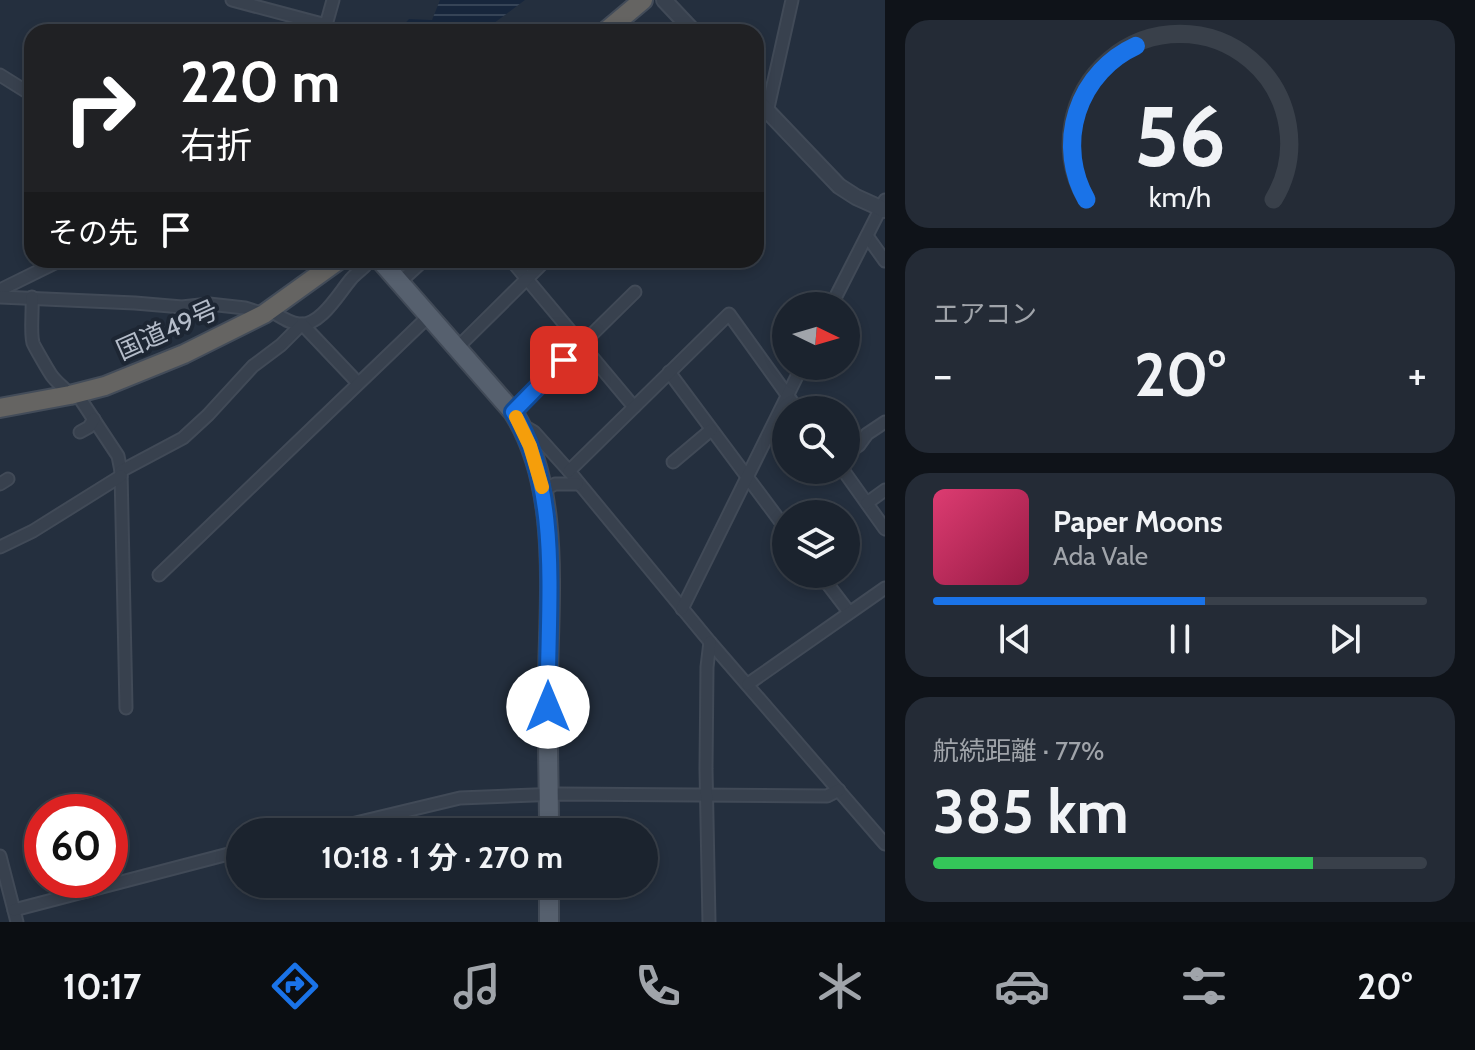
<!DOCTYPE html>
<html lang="ja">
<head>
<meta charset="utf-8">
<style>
	:root { --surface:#1b232e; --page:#242b36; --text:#f1f3f6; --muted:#a0a4aa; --line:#39404a; --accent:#1a73e8 }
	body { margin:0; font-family:Cabin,"Noto Sans JP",sans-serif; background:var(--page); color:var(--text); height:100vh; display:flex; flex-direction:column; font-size:30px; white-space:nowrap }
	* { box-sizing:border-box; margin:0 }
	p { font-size:26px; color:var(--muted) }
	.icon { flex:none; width:44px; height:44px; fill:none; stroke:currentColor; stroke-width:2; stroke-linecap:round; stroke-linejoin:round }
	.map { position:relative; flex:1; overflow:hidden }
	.panel { display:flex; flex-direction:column; gap:20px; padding:20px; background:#0f1319; width:590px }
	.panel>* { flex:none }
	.banner { position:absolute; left:24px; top:24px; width:740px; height:244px; border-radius:24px; box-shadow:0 4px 12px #0003,0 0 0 2px var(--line); background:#202124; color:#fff; overflow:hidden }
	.needle { width:52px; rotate:95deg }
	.controls { position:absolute; left:772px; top:292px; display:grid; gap:16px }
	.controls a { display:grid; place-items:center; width:88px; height:88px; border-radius:50%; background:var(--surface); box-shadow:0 4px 12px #0003,0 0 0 2px var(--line); font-size:40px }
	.speed { position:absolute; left:24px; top:794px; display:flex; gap:16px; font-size:40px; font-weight:700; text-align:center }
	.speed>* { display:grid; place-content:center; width:104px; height:104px; border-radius:50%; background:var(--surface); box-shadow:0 4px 12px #0003,0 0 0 2px var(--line); line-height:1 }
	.speed .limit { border:12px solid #d22; background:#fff; color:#111 }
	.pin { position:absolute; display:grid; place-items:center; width:68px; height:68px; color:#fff; margin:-34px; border-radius:16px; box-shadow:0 4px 12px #0006 }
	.me { position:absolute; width:88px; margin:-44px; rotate:0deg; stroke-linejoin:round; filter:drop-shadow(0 0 6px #0008) }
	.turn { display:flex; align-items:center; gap:28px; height:168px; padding:0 24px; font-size:36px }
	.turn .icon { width:104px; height:104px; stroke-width:2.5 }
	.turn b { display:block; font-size:56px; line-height:68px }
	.then { display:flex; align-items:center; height:76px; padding:0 24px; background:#0003; gap:16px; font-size:30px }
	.big { font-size:60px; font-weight:700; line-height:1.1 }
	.panel .widget { flex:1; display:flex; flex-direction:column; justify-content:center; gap:12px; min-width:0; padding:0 28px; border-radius:24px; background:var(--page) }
	.panel .dial { align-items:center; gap:0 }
	.dial svg { height:208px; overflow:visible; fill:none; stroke:var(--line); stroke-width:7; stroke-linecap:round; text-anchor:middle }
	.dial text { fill:var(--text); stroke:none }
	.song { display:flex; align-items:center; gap:24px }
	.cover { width:96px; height:96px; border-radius:12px; background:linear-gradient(135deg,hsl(340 70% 55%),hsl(340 70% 35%)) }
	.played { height:8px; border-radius:4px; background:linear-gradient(90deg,var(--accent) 55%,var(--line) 55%) }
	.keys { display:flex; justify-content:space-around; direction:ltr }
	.heat { display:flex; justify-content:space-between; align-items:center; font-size:44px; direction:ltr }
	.charge { height:12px; border-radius:6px; background:linear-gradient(90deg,#34c759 77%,var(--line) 0) }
	.trip { position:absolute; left:226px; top:818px; width:432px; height:80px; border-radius:40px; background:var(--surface); box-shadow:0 4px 12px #0003,0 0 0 2px var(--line); font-weight:700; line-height:80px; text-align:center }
	.menu { display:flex; height:128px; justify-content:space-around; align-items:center; background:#0b0e12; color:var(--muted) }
	.menu .icon { width:56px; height:56px }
	.menu .current { color:var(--accent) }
	.menu b { font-size:36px; color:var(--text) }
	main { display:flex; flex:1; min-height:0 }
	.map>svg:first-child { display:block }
	.water { fill:url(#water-rules) }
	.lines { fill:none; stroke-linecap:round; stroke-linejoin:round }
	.minor-casing { stroke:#414a57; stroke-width:15 }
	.tertiary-casing { stroke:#414a57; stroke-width:18 }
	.primary-casing { stroke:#414a57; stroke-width:22 }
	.trunk-casing { stroke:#434c59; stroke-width:22 }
	.minor { stroke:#38414e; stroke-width:11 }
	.tertiary { stroke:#38414e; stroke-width:14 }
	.primary { stroke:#56606e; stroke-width:18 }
	.trunk { stroke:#656462; stroke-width:18 }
	.route-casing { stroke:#114b97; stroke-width:20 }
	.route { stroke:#1a73e8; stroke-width:14 }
	.slow { stroke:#f59e0b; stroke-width:14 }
	.labels { text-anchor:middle; stroke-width:8; stroke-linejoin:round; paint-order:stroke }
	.street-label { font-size:26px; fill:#b4bcc9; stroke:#1d2633 }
</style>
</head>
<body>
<main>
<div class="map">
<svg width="885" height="922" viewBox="0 0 885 922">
	<defs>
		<pattern id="water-rules" width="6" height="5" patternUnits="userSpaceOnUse" patternTransform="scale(2)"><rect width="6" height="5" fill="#17263c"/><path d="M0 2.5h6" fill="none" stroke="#364457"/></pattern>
	</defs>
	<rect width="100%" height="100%" fill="#242f3e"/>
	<path class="water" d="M440,0H525L482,32H397L409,19L432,20Z"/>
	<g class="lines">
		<g class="minor-casing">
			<g id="minor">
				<path d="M232,0L326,25L333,0"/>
				<path d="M0,75L32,95"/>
				<path d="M767,112L792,0"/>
				<path d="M867,236L885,261"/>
				<path d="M511,260L634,407"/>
				<path d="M400,282L424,260"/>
				<path d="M0,290L61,260"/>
				<path d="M0,297L135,303L182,307L209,304L245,308L264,314"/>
				<path d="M32,297C33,310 30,332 33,343C34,346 49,372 52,376C57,383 65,388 70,395"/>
				<path d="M831,306L885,200"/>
				<path d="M269,310C278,315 288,323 299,324C320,327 339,293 351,279C355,274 361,270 365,266"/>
				<path d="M457,348L546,260"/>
				<path d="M669,372L786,529"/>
				<path d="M77,394L118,456L121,471L126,708"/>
				<path d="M513,412L635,292"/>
				<path d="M522,425L534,432L569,471L710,642L885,844"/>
				<path d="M80,432L89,427L94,419"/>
				<path d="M846,454L859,445L867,434L885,422"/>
				<path d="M673,462L711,430"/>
				<path d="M843,470L885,529"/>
				<path d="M121,471L183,438L208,415L253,366L281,345L302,324L358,383"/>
				<path d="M569,471L729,314L798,410"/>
				<path d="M0,484L8,479"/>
				<path d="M542,491L555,484H577"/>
				<path d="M867,503L885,490"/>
				<path d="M0,547L33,531L121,476"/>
				<path d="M820,574L849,612"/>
				<path d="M159,575L429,316"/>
				<path d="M682,609L802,366"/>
				<path d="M748,684L885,588"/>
				<path d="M318,832L460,798L560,794L827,796L839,790"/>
				<path d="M0,856L17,922"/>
				<path d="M14,910L240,851"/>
				<path d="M709,922L706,769L707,667L710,642"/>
			</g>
		</g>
		<g class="tertiary-casing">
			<g id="tertiary">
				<path d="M664,0L694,32"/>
				<path d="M756,99L839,186L856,197L885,210"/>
			</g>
		</g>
		<g class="primary-casing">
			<g id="primary">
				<path d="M380,260L513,412C561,487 549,594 548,680C547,730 549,781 549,832"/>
				<path d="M549,922V884"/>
			</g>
		</g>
		<g class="trunk-casing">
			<g id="trunk">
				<path d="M605,32L643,0"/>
				<path d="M0,408L70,395L105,386L184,354L264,314L339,260"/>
			</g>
		</g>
		<use href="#minor" class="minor"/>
		<use href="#tertiary" class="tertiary"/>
		<use href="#primary" class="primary"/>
		<use href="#trunk" class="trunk"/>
	</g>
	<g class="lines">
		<g class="route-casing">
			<path id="route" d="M548,707C546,614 564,493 513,412L564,360"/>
		</g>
		<use href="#route" class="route"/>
		<path class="slow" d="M516,417L530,446L542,487"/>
	</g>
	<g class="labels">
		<g class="street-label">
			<text transform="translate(167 330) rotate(-24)" y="9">国道49号</text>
		</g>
	</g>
</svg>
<div class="controls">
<a><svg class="needle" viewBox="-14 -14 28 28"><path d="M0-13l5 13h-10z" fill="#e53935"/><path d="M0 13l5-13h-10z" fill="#a0a4aa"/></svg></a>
<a><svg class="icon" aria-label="search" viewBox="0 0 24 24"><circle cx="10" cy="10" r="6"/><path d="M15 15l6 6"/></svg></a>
<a><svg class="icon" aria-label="layers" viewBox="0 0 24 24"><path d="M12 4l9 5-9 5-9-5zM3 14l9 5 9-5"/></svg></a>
</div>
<div class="speed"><div class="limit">60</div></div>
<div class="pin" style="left:564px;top:360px;background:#d93025"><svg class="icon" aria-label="arrive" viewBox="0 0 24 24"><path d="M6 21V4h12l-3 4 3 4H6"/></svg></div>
<svg class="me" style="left:548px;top:707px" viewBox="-20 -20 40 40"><circle r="19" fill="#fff"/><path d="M0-13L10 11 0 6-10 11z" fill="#1a73e8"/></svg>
<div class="trip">10:18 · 1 分 · 270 m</div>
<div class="banner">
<div class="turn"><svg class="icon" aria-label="right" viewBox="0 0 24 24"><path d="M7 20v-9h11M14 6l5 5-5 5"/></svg><div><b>220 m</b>右折</div></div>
<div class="then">その先<svg class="icon" aria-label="arrive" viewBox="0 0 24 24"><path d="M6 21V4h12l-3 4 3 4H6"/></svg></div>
</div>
</div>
<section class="panel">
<div class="widget dial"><svg viewBox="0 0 100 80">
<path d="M14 69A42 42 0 1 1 86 69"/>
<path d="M14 69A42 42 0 0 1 33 10" stroke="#1a73e8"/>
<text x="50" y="56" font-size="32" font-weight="700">56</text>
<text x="50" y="72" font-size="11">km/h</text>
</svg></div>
<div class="widget"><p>エアコン</p>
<div class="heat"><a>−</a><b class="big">20°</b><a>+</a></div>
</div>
<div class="widget">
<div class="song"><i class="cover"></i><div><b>Paper Moons</b><p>Ada Vale</p></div></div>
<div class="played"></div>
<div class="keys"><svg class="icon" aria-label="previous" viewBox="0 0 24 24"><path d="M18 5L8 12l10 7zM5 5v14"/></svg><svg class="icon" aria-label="pause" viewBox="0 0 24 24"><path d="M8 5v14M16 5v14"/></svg><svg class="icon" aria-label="next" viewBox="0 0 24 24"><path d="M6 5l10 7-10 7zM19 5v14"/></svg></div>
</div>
<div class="widget"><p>航続距離 · 77%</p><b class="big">385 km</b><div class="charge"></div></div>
</section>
</main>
<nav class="menu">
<b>10:17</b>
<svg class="icon current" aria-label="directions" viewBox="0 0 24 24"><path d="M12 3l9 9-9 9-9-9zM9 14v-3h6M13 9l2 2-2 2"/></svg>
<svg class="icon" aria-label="music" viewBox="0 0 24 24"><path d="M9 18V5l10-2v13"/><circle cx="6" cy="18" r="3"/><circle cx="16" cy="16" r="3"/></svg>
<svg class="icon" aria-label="phone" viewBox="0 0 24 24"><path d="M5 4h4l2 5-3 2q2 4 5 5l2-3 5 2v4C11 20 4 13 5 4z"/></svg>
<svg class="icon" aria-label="climate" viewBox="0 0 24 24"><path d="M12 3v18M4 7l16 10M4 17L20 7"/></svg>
<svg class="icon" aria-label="car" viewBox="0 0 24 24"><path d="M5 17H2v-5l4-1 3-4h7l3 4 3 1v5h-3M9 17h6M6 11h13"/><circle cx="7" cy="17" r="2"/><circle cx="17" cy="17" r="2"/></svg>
<svg class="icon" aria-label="filters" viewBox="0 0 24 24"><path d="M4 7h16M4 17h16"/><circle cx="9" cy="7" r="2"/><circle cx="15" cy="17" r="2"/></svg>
<b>20°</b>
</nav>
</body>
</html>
